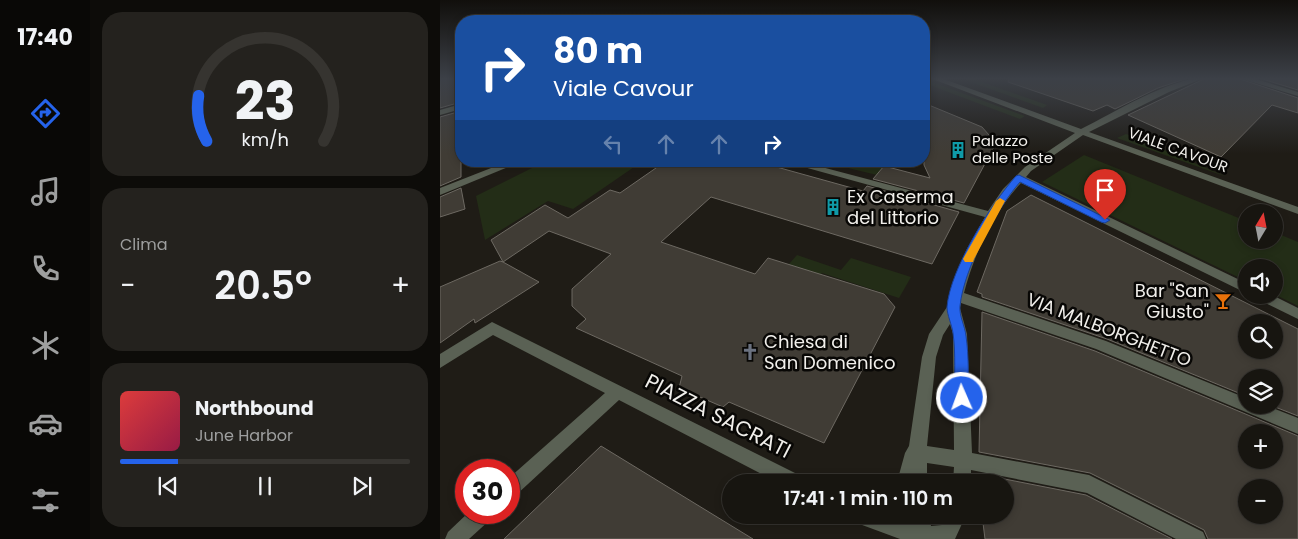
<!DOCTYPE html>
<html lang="it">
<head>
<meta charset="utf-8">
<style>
	:root { --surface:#171510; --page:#24221e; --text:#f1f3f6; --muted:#9e9f9f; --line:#363430; --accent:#2563eb }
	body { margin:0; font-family:Poppins,sans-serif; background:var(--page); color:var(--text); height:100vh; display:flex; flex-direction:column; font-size:19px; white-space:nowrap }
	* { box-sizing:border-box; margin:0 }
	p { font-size:16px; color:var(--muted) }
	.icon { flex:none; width:28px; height:28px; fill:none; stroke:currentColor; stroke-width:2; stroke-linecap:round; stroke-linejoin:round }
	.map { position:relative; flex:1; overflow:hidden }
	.drawer { display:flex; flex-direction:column; gap:12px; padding:12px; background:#0d0c09; width:350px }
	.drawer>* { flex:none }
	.top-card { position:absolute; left:15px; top:15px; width:475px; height:152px; border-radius:20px; box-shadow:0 2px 8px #0003,0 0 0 1px var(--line); background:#1a4fa0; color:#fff; overflow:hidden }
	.needle { width:32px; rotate:10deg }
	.tools { position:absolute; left:798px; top:204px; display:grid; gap:10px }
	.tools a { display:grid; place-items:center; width:45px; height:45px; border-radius:50%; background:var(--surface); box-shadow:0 2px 8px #0003,0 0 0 1px var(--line); font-size:25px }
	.speed { position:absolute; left:15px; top:459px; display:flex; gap:10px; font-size:25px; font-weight:700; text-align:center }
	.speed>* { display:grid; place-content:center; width:65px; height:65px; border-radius:50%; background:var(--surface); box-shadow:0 2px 8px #0003,0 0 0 1px var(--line); line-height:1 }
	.speed .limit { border:8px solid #d22; background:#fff; color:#111 }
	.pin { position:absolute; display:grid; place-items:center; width:42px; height:42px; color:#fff; margin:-51px -21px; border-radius:50% 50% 50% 0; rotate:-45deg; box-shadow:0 0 5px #0007 }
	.pin .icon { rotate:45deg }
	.me { position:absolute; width:55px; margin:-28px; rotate:358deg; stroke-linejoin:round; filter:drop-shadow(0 0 4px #0008) }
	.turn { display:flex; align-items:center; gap:18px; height:105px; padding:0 15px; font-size:22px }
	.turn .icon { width:65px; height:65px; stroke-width:2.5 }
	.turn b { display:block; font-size:35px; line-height:42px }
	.lanes { display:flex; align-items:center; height:48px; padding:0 15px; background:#0003; justify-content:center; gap:25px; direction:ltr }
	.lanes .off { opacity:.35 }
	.big { font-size:38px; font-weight:600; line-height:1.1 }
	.drawer .card { flex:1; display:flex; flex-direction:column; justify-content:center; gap:8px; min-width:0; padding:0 18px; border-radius:20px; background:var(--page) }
	.drawer .dial { align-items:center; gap:0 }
	.dial svg { height:130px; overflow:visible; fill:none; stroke:var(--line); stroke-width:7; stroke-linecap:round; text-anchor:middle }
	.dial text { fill:var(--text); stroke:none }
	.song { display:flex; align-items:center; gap:15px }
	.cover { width:60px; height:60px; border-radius:8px; background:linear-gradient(135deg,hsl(0 70% 55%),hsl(340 70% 35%)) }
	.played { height:5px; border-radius:2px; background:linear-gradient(90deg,var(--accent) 20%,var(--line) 20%) }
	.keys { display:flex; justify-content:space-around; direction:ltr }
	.heat { display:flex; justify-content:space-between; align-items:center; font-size:28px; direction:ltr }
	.trip { position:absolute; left:282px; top:474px; width:292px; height:50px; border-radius:25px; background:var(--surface); box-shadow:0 2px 8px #0003,0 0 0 1px var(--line); font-weight:600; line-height:50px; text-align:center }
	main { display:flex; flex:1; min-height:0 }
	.menu { display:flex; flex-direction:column; width:90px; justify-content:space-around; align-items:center; background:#090806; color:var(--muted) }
	.menu .icon { width:35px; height:35px }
	.menu .on { color:var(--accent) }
	.menu b { font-size:22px; color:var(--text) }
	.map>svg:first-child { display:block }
	.green { fill:#232d17 }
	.building { fill:#403c35; stroke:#6d6962; fill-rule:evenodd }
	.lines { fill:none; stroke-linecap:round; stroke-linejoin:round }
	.minor { fill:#5a6154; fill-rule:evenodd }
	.route { fill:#2563eb; stroke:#184099 }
	.slow { fill:#f59e0b }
	.labels { text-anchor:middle; stroke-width:5; stroke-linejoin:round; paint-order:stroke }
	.far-poi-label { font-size:15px; fill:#f1efeb; stroke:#080705; text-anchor:start }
	.far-street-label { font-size:15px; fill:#f1efeb; stroke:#080705 }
	.poi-label { font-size:18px; fill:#f1efeb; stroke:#080705; text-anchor:start }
	.street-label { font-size:18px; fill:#f1efeb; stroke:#080705 }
	.near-street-label { font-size:21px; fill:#f1efeb; stroke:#080705 }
</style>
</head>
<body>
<main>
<nav class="menu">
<b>17:40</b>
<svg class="icon on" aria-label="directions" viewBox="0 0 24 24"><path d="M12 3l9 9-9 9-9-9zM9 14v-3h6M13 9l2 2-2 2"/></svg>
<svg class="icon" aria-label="music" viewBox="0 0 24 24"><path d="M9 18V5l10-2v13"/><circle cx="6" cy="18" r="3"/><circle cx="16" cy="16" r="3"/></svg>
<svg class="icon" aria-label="phone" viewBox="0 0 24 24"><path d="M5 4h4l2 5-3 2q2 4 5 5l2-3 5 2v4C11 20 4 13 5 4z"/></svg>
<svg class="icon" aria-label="climate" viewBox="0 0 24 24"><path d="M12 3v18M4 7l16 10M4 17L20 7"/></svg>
<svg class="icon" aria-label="car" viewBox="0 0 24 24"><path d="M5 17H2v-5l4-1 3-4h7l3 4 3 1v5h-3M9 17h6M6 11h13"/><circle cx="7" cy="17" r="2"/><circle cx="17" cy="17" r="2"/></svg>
<svg class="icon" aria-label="filters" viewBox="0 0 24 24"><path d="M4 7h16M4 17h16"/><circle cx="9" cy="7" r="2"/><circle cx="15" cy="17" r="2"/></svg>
</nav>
<section class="drawer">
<div class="card dial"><svg viewBox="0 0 100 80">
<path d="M14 69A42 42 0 1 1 86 69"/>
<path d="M14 69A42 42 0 0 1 9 41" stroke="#2563eb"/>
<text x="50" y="56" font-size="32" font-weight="700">23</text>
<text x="50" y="72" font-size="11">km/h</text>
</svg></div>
<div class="card"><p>Clima</p>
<div class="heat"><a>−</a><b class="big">20.5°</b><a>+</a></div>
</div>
<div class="card">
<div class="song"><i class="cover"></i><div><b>Northbound</b><p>June Harbor</p></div></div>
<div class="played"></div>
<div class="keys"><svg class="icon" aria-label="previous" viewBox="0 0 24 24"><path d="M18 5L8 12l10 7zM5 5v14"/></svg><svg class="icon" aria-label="pause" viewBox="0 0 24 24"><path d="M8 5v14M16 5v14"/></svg><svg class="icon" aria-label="next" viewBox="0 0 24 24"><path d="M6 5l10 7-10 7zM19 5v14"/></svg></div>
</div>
</section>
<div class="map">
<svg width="858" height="539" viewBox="0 0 858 539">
	<rect width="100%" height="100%" fill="#1f1c16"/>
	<g class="green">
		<path d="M531,78L607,105L603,108L525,80Z"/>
		<path d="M484,79L585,116L580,119L484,83Z"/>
		<path d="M686,134L692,136L787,177L677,138Z"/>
		<path d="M644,155L806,221V240H834V232L858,242V306L834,294V268H806V281L602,182Z"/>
		<path d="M106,161H187L197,165L133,209L108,201L45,240L36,196Z"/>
		<path d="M397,161H440L444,166L437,175L408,168Z"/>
		<path d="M357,255L401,270L411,258L471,277L459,298L382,273L374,283L342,272Z"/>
	</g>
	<g class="building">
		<path d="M0,78H21V102L0,108Z"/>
		<path d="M569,78H748L718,88L675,109L667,105L653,111L568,82Z"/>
		<path d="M766,78H797L858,98V113L832,105L781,157L688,115Z"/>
		<path d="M819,78H858V90Z"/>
		<path d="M484,103L542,127L556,143L524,203L433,179L444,166L490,178L484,165Z"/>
		<path d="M21,111V177L0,186V117Z"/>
		<path d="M226,161H315L423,191L427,186L519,212L492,264L271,197L221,242L315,274L328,258L444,294L455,307L384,443L289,402L283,407L239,388L242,376L136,328L146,319L132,306V289L171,254L109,231L63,262L99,282L35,323L34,319L0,343V287L60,261L63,262L51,240L105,205L128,218L170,190L180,193Z"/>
		<path d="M21,188L25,209L0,217V197Z"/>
		<path d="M591,195L858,329V416L830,405H834V378H806V396L667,339L542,297V294L537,292L567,211ZM806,322H834V350H806Z"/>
		<path d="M542,312L655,351L858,436V539H768L764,530L650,473L539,452ZM806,432H834V460H806ZM806,488H834V515H806Z"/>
		<path d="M161,446L313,539H64Z"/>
		<path d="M539,474L646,495L732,539H545L542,515H566V482H539Z"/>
	</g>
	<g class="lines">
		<g class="minor">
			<path d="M490,78H501L641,129C674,113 729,78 764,78L729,92L649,132L858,207V214L643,135L591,171L586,177L806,283V293L581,183C553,213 534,254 524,293L666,341L806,398V405H825L858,418V434L656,349L521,303L520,308L527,334L532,453L649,475L763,532L766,539H736L647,493L531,470V482H513L514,467L487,463V482H457L465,453L469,446L482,357L489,334L507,307L526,251L545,217L342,161H359L548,211L563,189L585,167L635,133ZM510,324L513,334L514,450L487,446L496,357L503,335Z"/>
			<path d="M799,78H812L858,92V96Z"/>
			<path d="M21,104V109L0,115V110Z"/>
			<path d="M69,161H83L0,195V188Z"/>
			<path d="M813,295H832L858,308V319L815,298Z"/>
			<path d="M52,322L361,476L364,482H337L179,400L75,496L69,499V478L165,393L53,335L0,368V354Z"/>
			<path d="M29,512H53L51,519L29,539H5L8,532Z"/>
			<path d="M411,515H445L471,522L470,515H490L491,526L502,525L506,515H526L515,539H460L414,522Z"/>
		</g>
	</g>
	<linearGradient id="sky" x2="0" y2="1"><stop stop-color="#110f0c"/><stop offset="0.51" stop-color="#3c4047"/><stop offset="1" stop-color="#3c4047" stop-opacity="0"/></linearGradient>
	<rect width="858" height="154" fill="url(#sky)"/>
	<path class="route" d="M579,175L670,220L665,223L661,222L580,182C555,211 524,268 520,306C519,316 525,326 526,336C529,357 528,377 529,398L527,403L522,405L517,403L515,398C514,377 516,354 513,333C512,325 507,315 507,307C510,269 551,204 576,176Z"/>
	<path class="slow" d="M560,198L565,201L534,259L533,262H525L523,259L556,201Z"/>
	<defs>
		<g id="building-bare" transform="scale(1.35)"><path d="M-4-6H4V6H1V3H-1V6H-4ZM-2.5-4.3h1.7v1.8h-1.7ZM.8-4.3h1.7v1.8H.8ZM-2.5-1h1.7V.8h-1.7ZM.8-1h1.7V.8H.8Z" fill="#0f9aa8" stroke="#080705" stroke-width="2.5" paint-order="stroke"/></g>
		<g id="bar-bare" transform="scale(1.35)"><path d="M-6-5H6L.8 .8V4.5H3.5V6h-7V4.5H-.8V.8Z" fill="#e8710a" stroke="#080705" stroke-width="2.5" paint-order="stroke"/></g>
		<g id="church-bare" transform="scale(1.35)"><path d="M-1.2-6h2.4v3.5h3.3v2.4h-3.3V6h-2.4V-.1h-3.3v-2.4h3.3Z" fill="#6b7280" stroke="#080705" stroke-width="2.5" paint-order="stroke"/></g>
	</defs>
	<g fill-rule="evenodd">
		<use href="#building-bare" x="518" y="150"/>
		<use href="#building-bare" x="393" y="207"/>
		<use href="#bar-bare" x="783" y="301"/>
		<use href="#church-bare" x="310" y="352"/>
	</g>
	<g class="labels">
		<g class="far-poi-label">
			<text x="532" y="146">Palazzo<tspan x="532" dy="17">delle Poste</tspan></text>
		</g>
		<g class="far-street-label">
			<text transform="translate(738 150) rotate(20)" y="5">VIALE CAVOUR</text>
		</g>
		<g class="poi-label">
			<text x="407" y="203">Ex Caserma<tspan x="407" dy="21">del Littorio</tspan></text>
			<text x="769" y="297" text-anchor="end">Bar "San<tspan x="769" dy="21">Giusto"</tspan></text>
			<text x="324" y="348">Chiesa di<tspan x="324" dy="21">San Domenico</tspan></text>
		</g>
		<g class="street-label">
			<text transform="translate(669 330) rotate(21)" y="6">VIA MALBORGHETTO</text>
		</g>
		<g class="near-street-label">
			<text transform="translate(278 416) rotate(27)" y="7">PIAZZA SACRATI</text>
		</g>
	</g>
</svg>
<div class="tools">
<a><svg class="needle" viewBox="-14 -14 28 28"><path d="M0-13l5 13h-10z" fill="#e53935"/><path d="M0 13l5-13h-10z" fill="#9e9f9f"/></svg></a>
<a><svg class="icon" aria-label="sound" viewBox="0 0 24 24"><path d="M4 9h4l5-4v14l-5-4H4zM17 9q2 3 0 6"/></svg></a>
<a><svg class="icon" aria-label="search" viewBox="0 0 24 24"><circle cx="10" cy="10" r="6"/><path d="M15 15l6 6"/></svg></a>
<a><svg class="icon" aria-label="layers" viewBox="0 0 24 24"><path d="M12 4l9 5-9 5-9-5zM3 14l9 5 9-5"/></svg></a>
<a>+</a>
<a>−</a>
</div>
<div class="speed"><div class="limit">30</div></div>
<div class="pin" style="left:665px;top:220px;background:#d93025"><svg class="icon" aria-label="arrive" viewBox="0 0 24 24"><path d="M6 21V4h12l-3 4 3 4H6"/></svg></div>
<svg class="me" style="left:522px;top:398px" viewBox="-20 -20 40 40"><circle r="17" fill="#2563eb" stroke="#fff" stroke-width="3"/><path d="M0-11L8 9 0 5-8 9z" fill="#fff"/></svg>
<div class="trip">17:41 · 1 min · 110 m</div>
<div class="top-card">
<div class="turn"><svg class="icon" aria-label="right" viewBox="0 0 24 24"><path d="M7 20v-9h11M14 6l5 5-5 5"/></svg><div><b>80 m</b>Viale Cavour</div></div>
<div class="lanes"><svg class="icon off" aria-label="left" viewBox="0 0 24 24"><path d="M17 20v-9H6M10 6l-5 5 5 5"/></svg><svg class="icon off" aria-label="ahead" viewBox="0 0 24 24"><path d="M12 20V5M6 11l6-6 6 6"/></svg><svg class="icon off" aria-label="ahead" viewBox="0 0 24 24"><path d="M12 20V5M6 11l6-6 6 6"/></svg><svg class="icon" aria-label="right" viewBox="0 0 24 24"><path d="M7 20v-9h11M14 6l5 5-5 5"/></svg></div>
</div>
</div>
</main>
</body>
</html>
